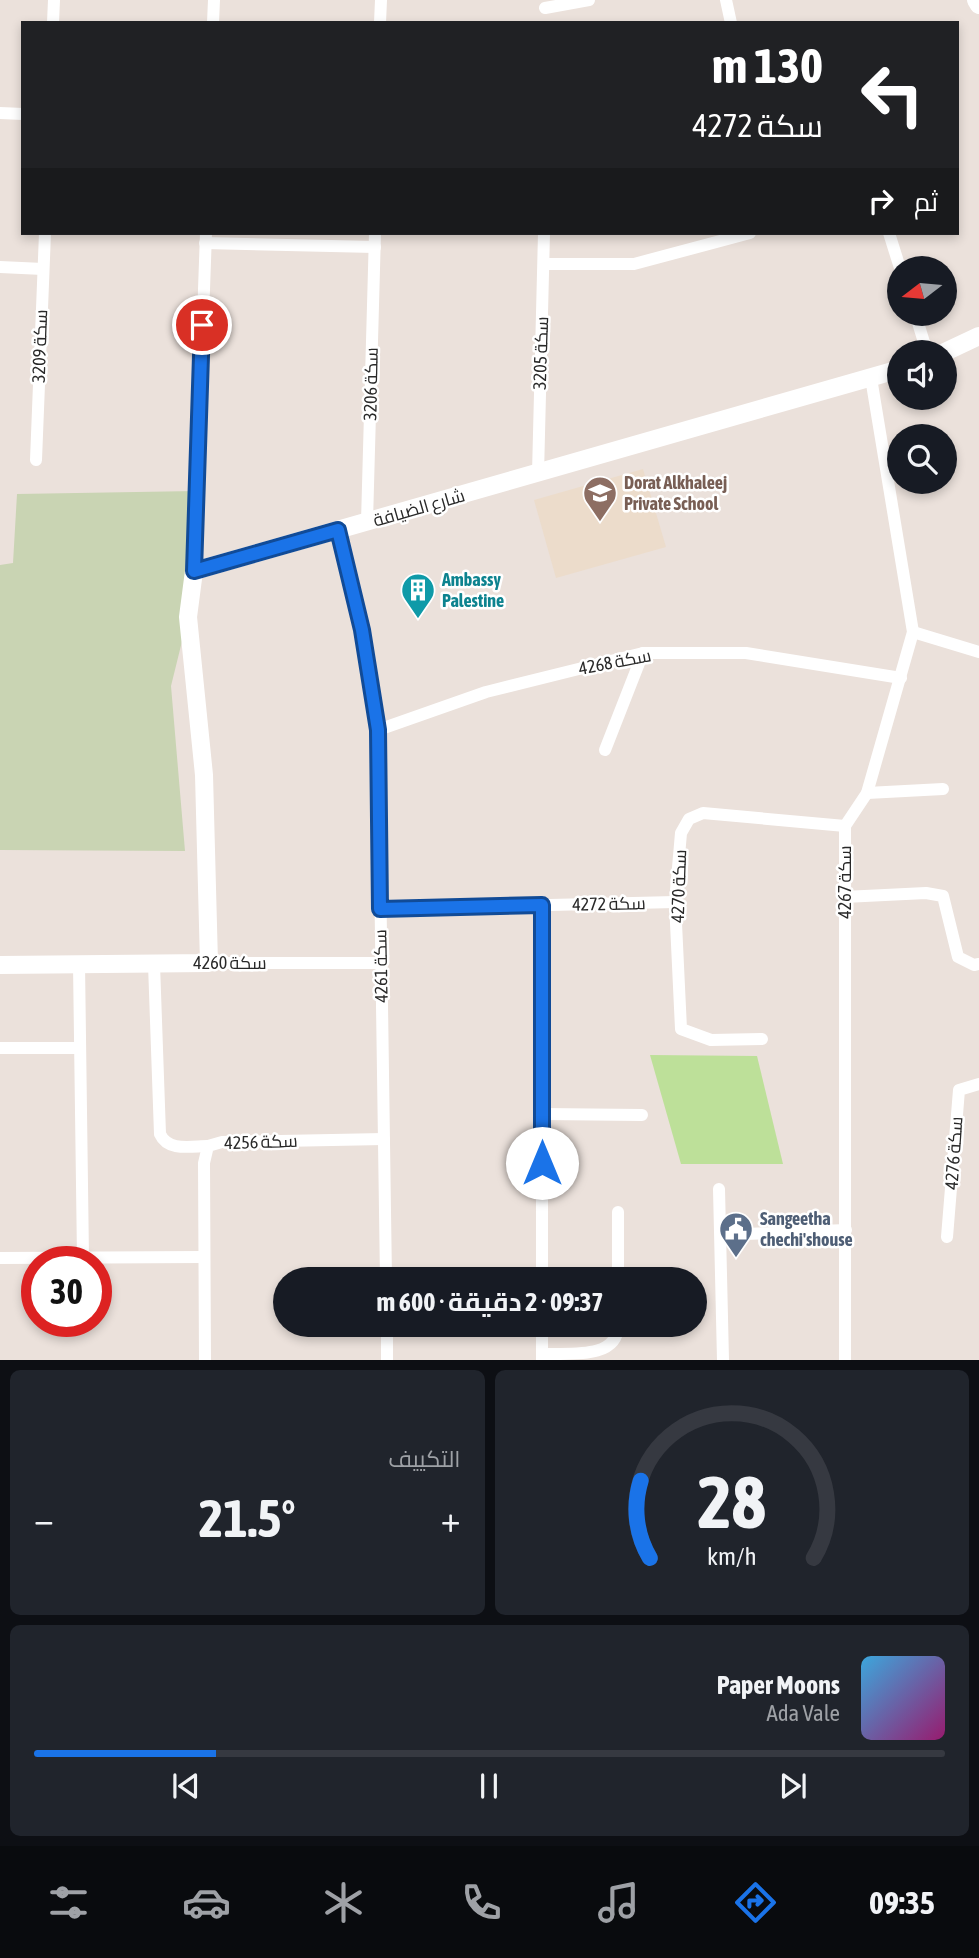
<!DOCTYPE html>
<html lang="ar">
<head>
<meta charset="utf-8">
<style>
	:root { --surface:#171b24; --page:#20242c; --text:#f1f3f6; --muted:#9ea1a6; --line:#363941; --accent:#1a73e8 }
	body { margin:0; font-family:"Asap Condensed",Cairo,sans-serif; background:var(--page); color:var(--text); direction:rtl; height:100vh; display:flex; flex-direction:column; font-size:26px; white-space:nowrap }
	* { box-sizing:border-box; margin:0 }
	p { font-size:23px; color:var(--muted) }
	.icon { flex:none; width:38px; height:38px; fill:none; stroke:currentColor; stroke-width:2; stroke-linecap:round; stroke-linejoin:round }
	.map { position:relative; height:1360px; overflow:hidden; direction:ltr }
	.drawer { display:flex; flex-direction:column; gap:10px; padding:10px; background:#0d0f14; flex:1 }
	.drawer>* { flex:none }
	.top-card { position:absolute; left:21px; top:21px; width:938px; height:214px; border-radius:0px; box-shadow:0 4px 10px #0003; direction:rtl; background:#202124; color:#fff; overflow:hidden }
	.needle { width:46px; rotate:254deg }
	.buttons { position:absolute; left:887px; top:256px; display:grid; gap:14px }
	.buttons a { display:grid; place-items:center; width:70px; height:70px; border-radius:50%; background:var(--surface); box-shadow:0 4px 10px #0003; font-size:35px }
	.speed { position:absolute; left:21px; top:1246px; display:flex; gap:14px; font-size:35px; font-weight:700; text-align:center }
	.speed>* { display:grid; place-content:center; width:91px; height:91px; border-radius:50%; background:var(--surface); box-shadow:0 4px 10px #0003; line-height:1 }
	.speed .limit { border:10px solid #d22; background:#fff; color:#111 }
	.pin { position:absolute; display:grid; place-items:center; width:60px; height:60px; color:#fff; margin:-30px; border:4px solid #fff; border-radius:50%; box-shadow:0 2px 7px #0007 }
	.me { position:absolute; width:77px; margin:-38px; rotate:0deg; stroke-linejoin:round; filter:drop-shadow(0 0 5px #0008) }
	.turn { display:flex; align-items:center; gap:24px; height:147px; padding:0 21px; font-size:32px }
	.turn .icon { width:91px; height:91px; stroke-width:2.5 }
	.turn b { display:block; font-size:49px; line-height:60px }
	.then { display:flex; align-items:center; height:66px; padding:0 21px; background:#0003; gap:14px; font-size:26px }
	.big { font-size:52px; font-weight:700; line-height:1.1 }
	.drawer .widget { flex:1; display:flex; flex-direction:column; justify-content:center; gap:10px; min-width:0; padding:0 24px; border-radius:10px; background:var(--page) }
	.drawer .dial { align-items:center; gap:0 }
	.dial svg { height:182px; overflow:visible; fill:none; stroke:var(--line); stroke-width:7; stroke-linecap:round; text-anchor:middle }
	.dial text { fill:var(--text); stroke:none }
	.song { display:flex; align-items:center; gap:21px }
	.cover { width:84px; height:84px; border-radius:10px; background:linear-gradient(135deg,hsl(200 70% 55%),hsl(320 70% 35%)) }
	.played { height:7px; border-radius:4px; background:linear-gradient(90deg,var(--accent) 20%,var(--line) 20%) }
	.keys { display:flex; justify-content:space-around; direction:ltr }
	.heat { display:flex; justify-content:space-between; align-items:center; font-size:38px; direction:ltr }
	.drawer .tiles { flex:1; display:grid; gap:10px; grid-template-columns:1fr 1fr }
	.widget:last-child { grid-column:span 2 }
	.trip { position:absolute; left:273px; top:1267px; width:434px; height:70px; border-radius:35px; background:var(--surface); box-shadow:0 4px 10px #0003; font-weight:700; line-height:70px; text-align:center; direction:rtl }
	.menu { display:flex; height:112px; justify-content:space-around; align-items:center; background:#090b0e; color:var(--muted) }
	.menu .icon { width:49px; height:49px }
	.menu .selected { color:var(--accent) }
	.menu b { font-size:32px; color:var(--text) }
	.map>svg:first-child { display:block }
	.education { fill:#ecdccb }
	.green { fill:#bde099 }
	.cemetery { fill:#c9d4b3 }
	.lines { fill:none; stroke-linecap:round; stroke-linejoin:round }
	.street { stroke:#fff; stroke-width:12 }
	.secondary { stroke:#fff; stroke-width:18 }
	.route-casing { stroke:#114b97; stroke-width:18 }
	.route { stroke:#1a73e8; stroke-width:12 }
	.labels { text-anchor:middle; stroke-width:5; stroke-linejoin:round; paint-order:stroke }
	.street-label { font-size:18px; fill:#292929; stroke:#fff }
	.education-label { font-size:18px; font-weight:bold; fill:#785e54; stroke:#fff; text-anchor:start }
	.culture-label { font-size:18px; font-weight:bold; fill:#0d838f; stroke:#fff; text-anchor:start }
	.service-label { font-size:18px; font-weight:bold; fill:#4e5e75; stroke:#fff; text-anchor:start }
</style>
</head>
<body>
<div class="map">
<svg width="979" height="1360" viewBox="0 0 979 1360">
	<rect width="100%" height="100%" fill="#ebe1db"/>
	<path class="education" d="M643,469L666,547L556,578L534,500Z"/>
	<path class="green" d="M650,1055L757,1056L783,1164H681Z"/>
	<path class="cemetery" d="M196,491L188,617L171,686L185,851L0,850V565L13,563L17,494Z"/>
	<g class="lines">
		<g class="street">
			<path d="M726,0L731,23"/>
			<path d="M545,8L589,0"/>
			<path d="M53,23L54,0"/>
			<path d="M213,23L214,0"/>
			<path d="M380,23L381,0"/>
			<path d="M0,113L23,114"/>
			<path d="M889,233L900,268"/>
			<path d="M205,243L375,247"/>
			<path d="M544,264H634L750,233"/>
			<path d="M0,267L43,269"/>
			<path d="M915,313L927,352"/>
			<path d="M36,460L45,233"/>
			<path d="M538,474L544,233"/>
			<path d="M367,522L375,233"/>
			<path d="M338,530L361,630L378,730L386,1279"/>
			<path d="M194,571L206,233"/>
			<path d="M913,632L979,652"/>
			<path d="M378,730L486,692L643,653H746L901,678"/>
			<path d="M605,750L643,653"/>
			<path d="M867,793L943,789"/>
			<path d="M844,897L926,893L943,896L958,957L974,965L979,964"/>
			<path d="M380,909L675,902"/>
			<path d="M209,963H380"/>
			<path d="M79,964L83,1258"/>
			<path d="M154,964L160,1134C168,1152 192,1146 208,1146"/>
			<path d="M762,1039L711,1040L681,1029L675,902L681,833L689,819L703,813L845,826"/>
			<path d="M0,1048H80"/>
			<path d="M542,1114L642,1115"/>
			<path d="M719,1189L723,1360"/>
			<path d="M722,1235L846,1230"/>
			<path d="M947,1237L959,1090L979,1084"/>
			<path d="M0,1258L204,1257"/>
			<path d="M542,1279V905"/>
			<path d="M618,1279V1212"/>
			<path d="M387,1325V1360"/>
			<path d="M542,1354C569,1353 618,1360 618,1325"/>
			<path d="M542,1359V1325"/>
			<path d="M205,1360L204,1163L208,1146L222,1142L384,1139"/>
			<path d="M845,1360V826L867,793L913,632L871,378"/>
		</g>
		<g class="secondary">
			<path d="M976,0L979,5"/>
			<path d="M945,352L979,336"/>
			<path d="M0,965L209,963L204,775L188,617L194,571L900,369"/>
		</g>
	</g>
	<g class="lines">
		<g class="route-casing">
			<path id="route" d="M202,325L194,571L338,530L362,630L378,730L380,909L542,905V1163"/>
		</g>
		<use href="#route" class="route"/>
	</g>
	<defs>
		<g id="school-pin" transform="scale(1.75)"><path d="M0 17L-7.5 6A9.5 9.5 0 1 1 7.5 6Z" fill="#8d6e63" stroke="#fff"/><path d="M0-5L7-2L0 1L-7-2ZM-4 1L0 2.5L4 1V4Q0 6-4 4Z" fill="#fff"/></g>
		<g id="building-pin" transform="scale(1.75)"><path d="M0 17L-7.5 6A9.5 9.5 0 1 1 7.5 6Z" fill="#0f9aa8" stroke="#fff"/><path d="M-4-6H4V6H1V3H-1V6H-4ZM-2.5-4.3h1.7v1.8h-1.7ZM.8-4.3h1.7v1.8H.8ZM-2.5-1h1.7V.8h-1.7ZM.8-1h1.7V.8H.8Z" fill="#fff"/></g>
		<g id="civic-pin" transform="scale(1.75)"><path d="M0 17L-7.5 6A9.5 9.5 0 1 1 7.5 6Z" fill="#5c6f8a" stroke="#fff"/><path d="M-.6-6.5H3V-4.5H.6V-3L4-1V1h2V6H-6V1h2V-1L-.6-3ZM-1.2 2.5V6h2.4V2.5Z" fill="#fff"/></g>
	</defs>
	<g fill-rule="evenodd">
		<use href="#school-pin" x="600" y="493"/>
		<use href="#building-pin" x="418" y="590"/>
		<use href="#civic-pin" x="736" y="1229"/>
	</g>
	<g class="labels">
		<g class="street-label">
			<text transform="translate(40 346) rotate(-88)" y="6">سكة 3209</text>
			<text transform="translate(541 353) rotate(-88)" y="6">سكة 3205</text>
			<text transform="translate(371 384) rotate(-89)" y="6">سكة 3206</text>
			<text transform="translate(419 508) rotate(-16)" y="6">شارع الضيافة</text>
			<text transform="translate(615 662) rotate(-11)" y="6">سكة 4268</text>
			<text transform="translate(845 882) rotate(-90)" y="6">سكة 4267</text>
			<text transform="translate(679 886) rotate(-88)" y="6">سكة 4270</text>
			<text transform="translate(609 904) rotate(-1)" y="6">سكة 4272</text>
			<text x="230" y="969">سكة 4260</text>
			<text transform="translate(381 966) rotate(-91)" y="6">سكة 4261</text>
			<text transform="translate(261 1142) rotate(-2)" y="6">سكة 4256</text>
			<text transform="translate(954 1153) rotate(-86)" y="6">سكة 4276</text>
		</g>
		<g class="education-label">
			<text x="624" y="489">Dorat Alkhaleej<tspan x="624" dy="21">Private School</tspan></text>
		</g>
		<g class="culture-label">
			<text x="442" y="586">Ambassy<tspan x="442" dy="21">Palestine</tspan></text>
		</g>
		<g class="service-label">
			<text x="760" y="1225">Sangeetha<tspan x="760" dy="21">chechi'shouse</tspan></text>
		</g>
	</g>
</svg>
<div class="buttons">
<a><svg class="needle" viewBox="-14 -14 28 28"><path d="M0-13l5 13h-10z" fill="#e53935"/><path d="M0 13l5-13h-10z" fill="#9ea1a6"/></svg></a>
<a><svg class="icon" aria-label="sound" viewBox="0 0 24 24"><path d="M4 9h4l5-4v14l-5-4H4zM17 9q2 3 0 6"/></svg></a>
<a><svg class="icon" aria-label="search" viewBox="0 0 24 24"><circle cx="10" cy="10" r="6"/><path d="M15 15l6 6"/></svg></a>
</div>
<div class="speed"><div class="limit">30</div></div>
<div class="pin" style="left:202px;top:325px;background:#d93025"><svg class="icon" aria-label="arrive" viewBox="0 0 24 24"><path d="M6 21V4h12l-3 4 3 4H6"/></svg></div>
<svg class="me" style="left:542px;top:1163px" viewBox="-20 -20 40 40"><circle r="19" fill="#fff"/><path d="M0-13L10 11 0 6-10 11z" fill="#1a73e8"/></svg>
<div class="trip">09:37 · 2 دقيقة · 600 m</div>
<div class="top-card">
<div class="turn"><svg class="icon" aria-label="left" viewBox="0 0 24 24"><path d="M17 20v-9H6M10 6l-5 5 5 5"/></svg><div><b>130 m</b>سكة 4272</div></div>
<div class="then">ثم<svg class="icon" aria-label="right" viewBox="0 0 24 24"><path d="M7 20v-9h11M14 6l5 5-5 5"/></svg></div>
</div>
</div>
<section class="drawer">
<div class="tiles">
<div class="widget dial"><svg viewBox="0 0 100 80">
<path d="M14 69A42 42 0 1 1 86 69"/>
<path d="M14 69A42 42 0 0 1 10 35" stroke="#1a73e8"/>
<text x="50" y="56" font-size="32" font-weight="700">28</text>
<text x="50" y="72" font-size="11">km/h</text>
</svg></div>
<div class="widget"><p>التكييف</p>
<div class="heat"><a>−</a><b class="big">21.5°</b><a>+</a></div>
</div>
<div class="widget">
<div class="song"><i class="cover"></i><div><b>Paper Moons</b><p>Ada Vale</p></div></div>
<div class="played"></div>
<div class="keys"><svg class="icon" aria-label="previous" viewBox="0 0 24 24"><path d="M18 5L8 12l10 7zM5 5v14"/></svg><svg class="icon" aria-label="pause" viewBox="0 0 24 24"><path d="M8 5v14M16 5v14"/></svg><svg class="icon" aria-label="next" viewBox="0 0 24 24"><path d="M6 5l10 7-10 7zM19 5v14"/></svg></div>
</div>
</div>
</section>
<nav class="menu">
<b>09:35</b>
<svg class="icon selected" aria-label="directions" viewBox="0 0 24 24"><path d="M12 3l9 9-9 9-9-9zM9 14v-3h6M13 9l2 2-2 2"/></svg>
<svg class="icon" aria-label="music" viewBox="0 0 24 24"><path d="M9 18V5l10-2v13"/><circle cx="6" cy="18" r="3"/><circle cx="16" cy="16" r="3"/></svg>
<svg class="icon" aria-label="phone" viewBox="0 0 24 24"><path d="M5 4h4l2 5-3 2q2 4 5 5l2-3 5 2v4C11 20 4 13 5 4z"/></svg>
<svg class="icon" aria-label="climate" viewBox="0 0 24 24"><path d="M12 3v18M4 7l16 10M4 17L20 7"/></svg>
<svg class="icon" aria-label="car" viewBox="0 0 24 24"><path d="M5 17H2v-5l4-1 3-4h7l3 4 3 1v5h-3M9 17h6M6 11h13"/><circle cx="7" cy="17" r="2"/><circle cx="17" cy="17" r="2"/></svg>
<svg class="icon" aria-label="filters" viewBox="0 0 24 24"><path d="M4 7h16M4 17h16"/><circle cx="9" cy="7" r="2"/><circle cx="15" cy="17" r="2"/></svg>
</nav>
</body>
</html>
